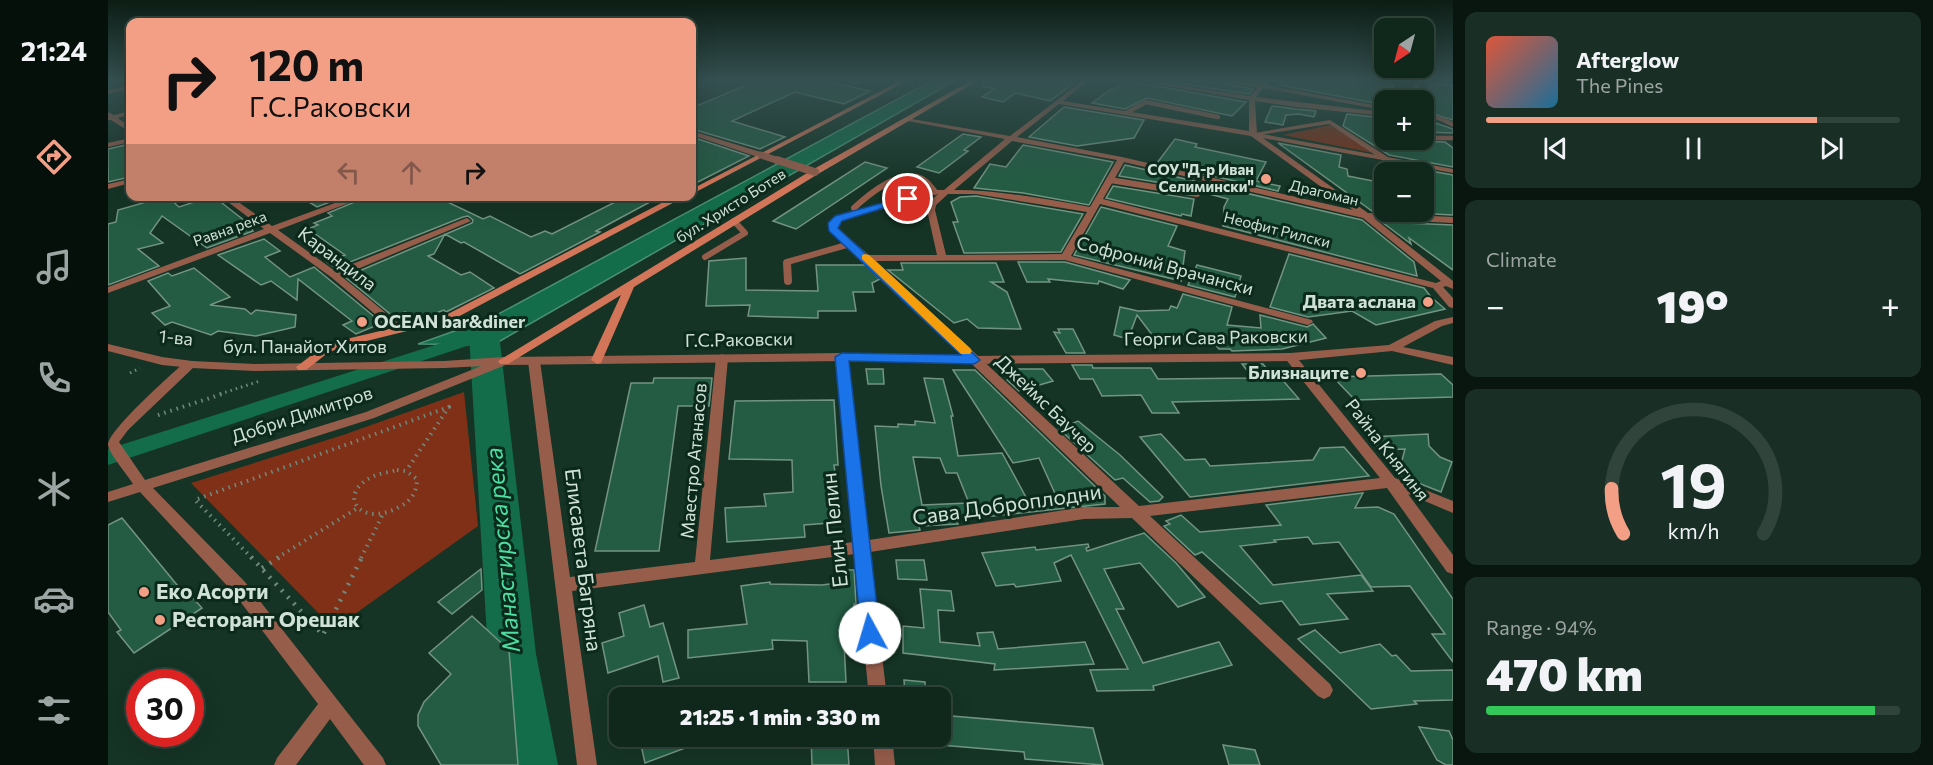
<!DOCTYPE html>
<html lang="en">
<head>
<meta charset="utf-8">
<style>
	:root { --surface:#10271c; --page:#192f25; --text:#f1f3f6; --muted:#9ca5a3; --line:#30443b; --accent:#f39f85 }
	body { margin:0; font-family:Commissioner,sans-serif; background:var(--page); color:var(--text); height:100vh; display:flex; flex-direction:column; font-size:22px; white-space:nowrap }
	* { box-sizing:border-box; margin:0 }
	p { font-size:20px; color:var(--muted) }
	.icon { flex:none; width:33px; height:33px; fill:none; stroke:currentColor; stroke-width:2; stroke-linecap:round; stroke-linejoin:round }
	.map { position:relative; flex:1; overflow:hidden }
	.details { display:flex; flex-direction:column; gap:12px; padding:12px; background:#09150f; width:480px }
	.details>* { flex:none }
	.banner { position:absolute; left:18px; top:18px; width:570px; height:183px; border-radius:12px; box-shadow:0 6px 24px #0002,0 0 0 2px var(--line); background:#f39f85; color:#111; overflow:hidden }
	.needle { width:39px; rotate:216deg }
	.buttons { position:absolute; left:1266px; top:18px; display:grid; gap:12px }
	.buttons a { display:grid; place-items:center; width:60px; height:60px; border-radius:12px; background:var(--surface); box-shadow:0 6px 24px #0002,0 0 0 2px var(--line); font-size:30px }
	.speed { position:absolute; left:18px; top:669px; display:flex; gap:12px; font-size:30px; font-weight:700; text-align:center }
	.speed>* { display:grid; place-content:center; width:78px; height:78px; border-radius:50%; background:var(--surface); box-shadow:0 6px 24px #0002,0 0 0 2px var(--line); line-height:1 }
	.speed .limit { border:9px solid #d22; background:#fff; color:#111 }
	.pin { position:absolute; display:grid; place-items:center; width:51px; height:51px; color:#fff; margin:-26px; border:3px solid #fff; border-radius:50%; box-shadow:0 2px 6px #0007 }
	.me { position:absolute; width:66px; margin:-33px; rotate:354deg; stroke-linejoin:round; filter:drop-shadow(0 0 4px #0008) }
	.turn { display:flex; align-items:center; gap:21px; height:126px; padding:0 24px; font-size:27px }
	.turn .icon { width:78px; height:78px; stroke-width:2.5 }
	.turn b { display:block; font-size:42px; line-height:51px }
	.lanes { display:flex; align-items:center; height:57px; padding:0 24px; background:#0003; justify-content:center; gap:30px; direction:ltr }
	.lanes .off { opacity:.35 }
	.big { font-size:45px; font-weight:800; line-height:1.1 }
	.details .widget { flex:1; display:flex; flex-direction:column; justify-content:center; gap:9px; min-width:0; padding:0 21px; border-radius:12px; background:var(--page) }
	.details .dial { align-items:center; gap:0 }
	.dial svg { height:156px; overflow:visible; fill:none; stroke:var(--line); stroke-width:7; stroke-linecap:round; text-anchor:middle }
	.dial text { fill:var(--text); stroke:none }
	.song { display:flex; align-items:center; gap:18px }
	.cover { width:72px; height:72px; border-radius:9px; background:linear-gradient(135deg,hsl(10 70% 55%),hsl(200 70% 35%)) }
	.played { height:6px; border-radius:3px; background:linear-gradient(90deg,var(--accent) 80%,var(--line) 80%) }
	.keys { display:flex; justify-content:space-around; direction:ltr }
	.heat { display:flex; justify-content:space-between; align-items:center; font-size:33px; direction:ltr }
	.charge { height:9px; border-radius:4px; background:linear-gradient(90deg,#34c759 94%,var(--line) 0) }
	.trip { position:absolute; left:501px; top:687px; width:342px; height:60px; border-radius:12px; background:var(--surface); box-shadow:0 6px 24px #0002,0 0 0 2px var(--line); font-weight:800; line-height:60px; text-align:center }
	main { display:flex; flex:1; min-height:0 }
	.tab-bar { display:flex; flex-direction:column; width:108px; justify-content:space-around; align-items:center; background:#06100b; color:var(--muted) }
	.tab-bar .icon { width:42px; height:42px }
	.tab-bar .current { color:var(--accent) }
	.tab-bar b { font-size:27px; color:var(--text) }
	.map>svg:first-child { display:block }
	.green { fill:#7f3017 }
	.water { fill:#136d4a; stroke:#4c9074; stroke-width:1.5 }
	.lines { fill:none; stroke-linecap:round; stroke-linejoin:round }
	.canal { fill:#136d4a; fill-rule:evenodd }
	.river { fill:#136d4a; fill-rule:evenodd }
	.building { fill:#235c43; stroke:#749483; stroke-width:1.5; fill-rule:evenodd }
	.path-far2 { stroke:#728a7d; stroke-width:3; stroke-dasharray:1.5 4; stroke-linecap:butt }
	.path-far1 { stroke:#728a7d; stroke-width:4; stroke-dasharray:1.5 5; stroke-linecap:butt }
	.path { stroke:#728a7d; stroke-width:4.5; stroke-dasharray:2 7; stroke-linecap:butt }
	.service-far2 { stroke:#975d4b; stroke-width:4.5 }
	.service-far1 { stroke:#975d4b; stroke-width:6 }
	.service { stroke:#975d4b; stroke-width:8 }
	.pedestrian { fill:#975d4b; fill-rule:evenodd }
	.minor { fill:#975d4b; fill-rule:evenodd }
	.tertiary { fill:#975d4b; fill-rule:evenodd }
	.secondary { fill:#d37559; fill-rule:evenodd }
	.minor-bridge-far1 { stroke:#975d4b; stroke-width:7 }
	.minor-bridge { stroke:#975d4b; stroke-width:8 }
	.route { fill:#1a73e8; stroke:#114b97; stroke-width:1.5 }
	.slow { fill:#f59e0b }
	.poi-dot { fill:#f39f85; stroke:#0b2a1c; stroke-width:2 }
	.labels { text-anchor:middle; stroke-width:6; stroke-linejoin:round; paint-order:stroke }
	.far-poi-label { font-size:15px; font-weight:bold; fill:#d0e1d7; stroke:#0b2a1c; text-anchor:end }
	.far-street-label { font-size:15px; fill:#d0e1d7; stroke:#0b2a1c }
	.street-label { font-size:18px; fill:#d0e1d7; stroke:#0b2a1c }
	.poi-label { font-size:18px; font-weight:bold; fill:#d0e1d7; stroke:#0b2a1c; text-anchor:end }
	.near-street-label { font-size:21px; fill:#d0e1d7; stroke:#0b2a1c }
	.near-poi-label { font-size:21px; font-weight:bold; fill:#d0e1d7; stroke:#0b2a1c; text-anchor:start }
	.near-water-label { font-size:24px; font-style:italic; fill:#4cdea0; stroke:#0b2a1c }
</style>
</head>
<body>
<main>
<nav class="tab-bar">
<b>21:24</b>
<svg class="icon current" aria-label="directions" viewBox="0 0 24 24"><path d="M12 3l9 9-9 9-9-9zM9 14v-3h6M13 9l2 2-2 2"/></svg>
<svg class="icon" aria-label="music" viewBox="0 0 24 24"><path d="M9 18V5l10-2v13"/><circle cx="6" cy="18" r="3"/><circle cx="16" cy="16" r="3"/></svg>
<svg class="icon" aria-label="phone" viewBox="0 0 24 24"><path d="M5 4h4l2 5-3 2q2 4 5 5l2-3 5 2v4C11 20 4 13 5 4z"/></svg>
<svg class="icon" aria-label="climate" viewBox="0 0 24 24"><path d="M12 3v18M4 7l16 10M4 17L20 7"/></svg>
<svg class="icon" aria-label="car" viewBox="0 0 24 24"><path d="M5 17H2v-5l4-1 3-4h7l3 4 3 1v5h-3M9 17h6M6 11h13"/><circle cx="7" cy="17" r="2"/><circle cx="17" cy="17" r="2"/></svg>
<svg class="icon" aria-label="filters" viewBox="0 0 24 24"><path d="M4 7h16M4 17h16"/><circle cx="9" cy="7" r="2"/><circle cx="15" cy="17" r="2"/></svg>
</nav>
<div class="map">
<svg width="1345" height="765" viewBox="0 0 1345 765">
	<rect width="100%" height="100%" fill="#153425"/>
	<g class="green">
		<path d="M1222,125L1264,151L1265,153L1175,135Z"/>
		<path d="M356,392L370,526L226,629L83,483L235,435Z"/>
	</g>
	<path class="water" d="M825,80H848L385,345L310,344L383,318Z"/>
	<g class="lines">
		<path class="canal" d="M368,332L374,333L377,337L374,341L0,465V449Z"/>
		<path class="river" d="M376,325L387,328L391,334L428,654L450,765H396L380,654L361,334L365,328Z"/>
	</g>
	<g class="building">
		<path d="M637,80H714L762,91L736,104L687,92L624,121L677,137L652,149L584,129V108L636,86Z"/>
		<path d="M875,80H970L942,101L908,93L895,102L874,97L887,89L874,86Z"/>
		<path d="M1017,80H1023L1025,82L1138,102L1124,116L1039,98L1017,109L984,103L1003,89L1006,90Z"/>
		<path d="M1049,80H1115L1118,84L1145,89L1141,94Z"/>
		<path d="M1174,80H1255L1286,85L1276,100V110L1267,109L1269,106L1266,103L1171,85Z"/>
		<path d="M1322,83L1345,86V120L1316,111V96H1318Z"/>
		<path d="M1164,106L1188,109L1208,111L1206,117L1191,114L1178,115L1175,125L1157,122Z"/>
		<path d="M956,107L1017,117L1036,120L1026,138L969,146L921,137Z"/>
		<path d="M1239,114L1276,118V140L1337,142L1345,148V167L1281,155L1235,126Z"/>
		<path d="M1316,119L1345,129V133L1316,132Z"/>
		<path d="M855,134L873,137L856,150L860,151L831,173L809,167Z"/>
		<path d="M584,137L641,156L584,185Z"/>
		<path d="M1067,139L1089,144L1087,147L1158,162L1148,181L1172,186L1170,191L1049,163Z"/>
		<path d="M1170,143L1233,155L1231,167L1239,169L1240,176L1276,183V212H1316V172H1301L1290,165L1345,175V215L1264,211Z"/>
		<path d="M22,144V177L0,182V149Z"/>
		<path d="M915,145L1005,162L981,205L915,193L866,188L882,164L898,167Z"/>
		<path d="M757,162L779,168L688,229L665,221Z"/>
		<path d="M1017,165L1254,220L1306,262L1309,276L1115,226L1116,207L1120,199L1094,192L1090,189L1011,176Z"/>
		<path d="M1005,186L1086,199L1083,216L1074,214L1073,216L998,198Z"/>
		<path d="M59,196L71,207L105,196L142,225L145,231L99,248L54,216L42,233L55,243L30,249L51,266L0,285V224L8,222L10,210Z"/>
		<path d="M191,196H238L209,207Z"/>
		<path d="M261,196H327L375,219L382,216L423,237L437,231L444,234L519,196H553L488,231L492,232L412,274L356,242L353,243L337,234L326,254L320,256L353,275L362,272L386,288L338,312L336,310L306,321L297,312L286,317L237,277L364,223L365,220L360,216L355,217L227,268L219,262L237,255L200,229L210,225L206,223L224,216L220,213Z"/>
		<path d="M868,196L975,214L953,252L856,253L845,222H850L843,202L852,197Z"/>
		<path d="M993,207L1069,226L1060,246L1077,251L1073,281L966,255Z"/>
		<path d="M1274,222L1345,225V270L1301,238L1303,244Z"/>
		<path d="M156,239L172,251L157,257L182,277L206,267L274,323L248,334L235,325L244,321L190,279L189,300L163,281L153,285L110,255Z"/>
		<path d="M1181,254L1316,288L1323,297L1337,309L1268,325L1244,311L1200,317L1162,307Z"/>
		<path d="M638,258V290L710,291L708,265H758L772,279L764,283L766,292H745L748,311H710V318L640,316L642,305L598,306L601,261Z"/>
		<path d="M910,262H957L1022,280L1015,289L991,281L990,284L940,279L942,282H919Z"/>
		<path d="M793,263H888L896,282H883L899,292L913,329L870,328L859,319L846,323L780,270H795Z"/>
		<path d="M1089,265L1133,276L1127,297L1080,285Z"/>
		<path d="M86,268L122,297L102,305L137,309L143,314L148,310L188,315L187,327L148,336L110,331L103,335L64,322L57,325L44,313L62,306L40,281L60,273L64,276Z"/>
		<path d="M1075,294L1124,307L1119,325L1153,328L1152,315L1199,327L1205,324L1218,338L1174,349L1124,351L1122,349H1111L1098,334L1045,336L1029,315L1020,339L1006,335L1012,307L1030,311L1061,310L1063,306L1069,308Z"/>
		<path d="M950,329H965L977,353H958L946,332L952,333Z"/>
		<path d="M1134,364H1155L1166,378L1172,377L1191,399L1064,402L1071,413H1044L1033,395L994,396L985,379H972L964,365H984L985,368H1043L1050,379L1145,378Z"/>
		<path d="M758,369H775L776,384H760Z"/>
		<path d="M909,369H935L945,381L911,391L899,380Z"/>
		<path d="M845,370H867L997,496V504L848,520L850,524L811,526L812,530L781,533L773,486L767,426L790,427V424L807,425V421L827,423L816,378L835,379L845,416H843L850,456L894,453L919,499L949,498L931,458L905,463ZM805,457L832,458L838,473H849L861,503L814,505Z"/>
		<path d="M1333,374L1345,385V397L1247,400L1225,377Z"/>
		<path d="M546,378H604L601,406H570L551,551H487L523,383H545Z"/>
		<path d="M726,400L730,465H726L734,522L696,525L697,537L619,542L617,508L658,506L656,494L685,492L684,460L621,459L627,401Z"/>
		<path d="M970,421L1012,455L1055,497L1051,501L1042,502L1015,478L1007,480L951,429Z"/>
		<path d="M1053,434L1077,460L1097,459L1102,466L1205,460L1212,448L1236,447L1261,476L1082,497L1032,437Z"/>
		<path d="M1320,434L1321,446L1332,457L1344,462L1333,492L1290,475L1297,449L1272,450L1262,437Z"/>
		<path d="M1255,493L1247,508L1270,507L1286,514L1345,599V662L1324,634H1337L1302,586L1263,587L1231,542L1205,544L1200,537L1166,540L1168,542L1132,546L1165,585L1253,575L1265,591L1219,594L1240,619L1192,625L1174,601L1152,604L1094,552L1087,555L1056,526L1062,524L1058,521L1073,515L1092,532L1173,525L1158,505Z"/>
		<path d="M14,518L74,591L77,589L94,608L26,653L9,632L13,630L0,612V525Z"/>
		<path d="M1036,533L1068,563L1097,597L1070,607L1032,563L996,569L1016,609H1008L1035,663L1111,642L1124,665L1045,686L1046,690L989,691L982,670L1020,669L963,555L946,563L953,581L908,587L906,584L888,586L874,553L927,547L928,550L980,544L981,547L978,548L979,551Z"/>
		<path d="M788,560H816L819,580L790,579Z"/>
		<path d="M373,569L374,590L344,614L330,602Z"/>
		<path d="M728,570H746L748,604H746L748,643L736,642L738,682H701L699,641L664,640L665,649L580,658V630L639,624L633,586L662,582V584L714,585L729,583Z"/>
		<path d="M812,589L843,591L846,611L830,610L832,642L872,646L869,633L885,632L890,649L977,642L986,664L886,670L887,664L795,653V626L816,628Z"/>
		<path d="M536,605L542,627L555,623L571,678L555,682L550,656L500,673L494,643L516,636L511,613Z"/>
		<path d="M364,616L401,650L410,765H333L310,726V715L316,702L343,674L321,653Z"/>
		<path d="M1207,630L1232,653L1272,644L1284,656L1288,655L1303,671L1345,670V700L1306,701L1309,704L1263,709L1190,639Z"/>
		<path d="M796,680L817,682L818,698L797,696Z"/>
		<path d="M832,715L985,728L995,765L917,759L916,752L832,745Z"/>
		<path d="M1311,727L1341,731L1345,740V765H1338L1329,760Z"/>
		<path d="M531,736H604V738L537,763Z"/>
		<path d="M703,736H739L741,765H704Z"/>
		<path d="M1115,745L1147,750L1152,765H1121Z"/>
	</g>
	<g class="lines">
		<g class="path-far2">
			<path d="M22,373L32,368"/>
			<path d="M112,394L152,381"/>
		</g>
		<g class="path-far1">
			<path d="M50,415L117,393"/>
			<path d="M289,470L298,471L309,479C309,491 304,500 293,506C251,530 227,493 266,476C273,473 282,472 289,470Z"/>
			<path d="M144,558L87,500L341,407L298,471"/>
			<path d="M169,558L248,509"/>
			<path d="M253,558L275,514"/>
		</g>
		<g class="path">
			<path d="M143,557L215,635L254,557"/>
			<path d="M154,568L172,557"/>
		</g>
		<g class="service-far2">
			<path d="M1119,80L1153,86"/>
			<path d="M746,83L753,80"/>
			<path d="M1018,113L1038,102L1110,117"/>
			<path d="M1316,138H1345"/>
		</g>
		<g class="service-far1">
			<path d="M1002,180L1089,194"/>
			<path d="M748,213L746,208C760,195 788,172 809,177C818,179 822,186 827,192"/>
			<path d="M597,257L637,233L626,221"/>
			<path d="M679,264V262L742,244"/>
		</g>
		<path class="service" d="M679,263L680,281"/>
		<path class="pedestrian" d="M1222,120L1283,159L1276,161L1221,124L1145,136L1141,134Z"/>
		<g class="minor">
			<path d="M975,80H981L955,101L1141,131V100L1025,80H1037L1142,96L1156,80H1162L1158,85L1266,105L1267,106L1264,108L1155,88L1148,97L1276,112V116L1188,107L1147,101L1149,133L1345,169V173L1155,138L1260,213L1345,217V223L1267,219L1345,281V289L1338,286L1335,287L1345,298V308L1341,307L1325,288L992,204L963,256L1204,320L1205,322L1200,325L1196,324L957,260L768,261L1031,506L1272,478L1176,357L1178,354H1186L1287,478L1345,501V513L1300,494L1345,555V574L1339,572L1279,488L1042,516L1222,684L1225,690L1222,696L1216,699L1210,696L1024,518L976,519L762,552L779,698H761L747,554L464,591L489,765H469L420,361L422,358H430L432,361L462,577L587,562L608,358L614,354L620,358L602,560L746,542L728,357L734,353L740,357L761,540L976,507H1012L756,260L721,229V223L727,217L824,190H836L897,139L800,121L797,119L798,118L902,136ZM951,104L1143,136L1245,210L1014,157L909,137ZM904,141L1009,160L982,207C937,199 892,190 846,190ZM1016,162L1255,218L1333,281L1328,283L995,199ZM827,194H830L821,202L819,210L829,255H761L729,228V224L733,221ZM840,194H868L979,212L954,254L838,255L827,210L828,205Z"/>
			<path d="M1308,80H1314L1305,100H1299Z"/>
			<path d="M22,85V89L0,94V90Z"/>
			<path d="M22,111V115L10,118L22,127V132L3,120H0V112L6,115Z"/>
			<path d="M1316,113L1334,117L1345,122V127L1330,120L1316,117Z"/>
			<path d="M584,131L656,153L657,155L650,157L584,135Z"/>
			<path d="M22,138V142L0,147V143Z"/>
			<path d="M22,179V183L0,189V184Z"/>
			<path d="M112,196H122L164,226L246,196H259L170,230L227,271L356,219L359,218L363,221L233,276L295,327L296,329L295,331H287L223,277L162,233L0,293V287L156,229Z"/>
			<path d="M396,357L400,358L402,361L400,364L266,418L45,488L137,582L275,758L278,765H256L222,719L188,765H166L169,758L210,704L125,592L32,492L0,502V492L25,484C19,474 2,455 0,445C0,430 64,374 78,361H86L88,364L86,367L20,430L11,442L37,480L258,412Z"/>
			<path d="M765,736H784L787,765H767Z"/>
		</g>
		<path class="tertiary" d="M1345,317V323L1334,326L1295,347L1345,357V365L1284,351L1182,361L866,364L734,361L396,365L336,368L147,371L84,368L54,365L0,351V344L54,357L84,361L147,364L336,361L396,357L734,353L866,356L1182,353L1281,345L1327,321Z"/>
		<g class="secondary">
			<path d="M794,80H801L584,194V189Z"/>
			<path d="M864,80H871L710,174L526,287L493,363L489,364L483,360L513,295L400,364H392L390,361L704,170Z"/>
			<path d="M567,196H578L344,320L242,345L221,352L198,370H190L188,367L213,348L234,340L336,316Z"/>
		</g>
		<path class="minor-bridge-far1" d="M653,155L674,162"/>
		<path class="minor-bridge" d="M669,160L707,172"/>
	</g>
	<linearGradient id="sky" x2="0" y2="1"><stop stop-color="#0c1d14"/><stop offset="0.43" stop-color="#355051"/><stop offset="1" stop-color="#355051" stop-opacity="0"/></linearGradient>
	<rect width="1345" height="187" fill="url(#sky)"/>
	<path class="route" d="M796,197L804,199L734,221L730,228L872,360L866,364L741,361L772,633L769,639L762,642L756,639L753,633L727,357L734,353L853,355L721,231L720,223L727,216Z"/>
	<path class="slow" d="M757,254L761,255L862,348L864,351L862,354H853L754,259V255Z"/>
	<g class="poi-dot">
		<circle cx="1158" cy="179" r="6"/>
		<circle cx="1320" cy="302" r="6"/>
		<circle cx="254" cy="322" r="6"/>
		<circle cx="1253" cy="373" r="6"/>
		<circle cx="36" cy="592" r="6"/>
		<circle cx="52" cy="620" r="6"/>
	</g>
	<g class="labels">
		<g class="far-poi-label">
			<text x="1146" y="175">СОУ "Д-р Иван<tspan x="1146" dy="17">Селимински"</tspan></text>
		</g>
		<g class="far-street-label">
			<text transform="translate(1216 193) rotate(13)" y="5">Драгоман</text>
			<text transform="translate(623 206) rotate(-32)" y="5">бул. Христо Ботев</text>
			<text transform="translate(122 229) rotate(-20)" y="5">Равна река</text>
			<text transform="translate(1169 230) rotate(14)" y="5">Неофит Рилски</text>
		</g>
		<g class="street-label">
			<text transform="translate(229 259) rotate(37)" y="6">Карандила</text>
			<text transform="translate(1057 266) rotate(15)" y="6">Софроний Врачански</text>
			<text transform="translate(68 338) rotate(6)" y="6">1-ва</text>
			<text transform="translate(1108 338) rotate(-1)" y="6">Георги Сава Раковски</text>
			<text transform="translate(631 340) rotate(-1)" y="6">Г.С.Раковски</text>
			<text x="197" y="353">бул. Панайот Хитов</text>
			<text transform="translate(938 404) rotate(44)" y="6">Джеймс Баучер</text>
			<text transform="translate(194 415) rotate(-18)" y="6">Добри Димитров</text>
			<text transform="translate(1279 450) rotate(52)" y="6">Райна Княгиня</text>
			<text transform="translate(586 461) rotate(-85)" y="6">Маестро Атанасов</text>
		</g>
		<g class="poi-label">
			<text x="1308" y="308">Двата аслана</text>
			<text x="266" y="328" text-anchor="start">OCEAN bar&amp;diner</text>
			<text x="1241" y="379">Близнаците</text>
		</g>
		<g class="near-street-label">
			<text transform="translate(899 505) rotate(-8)" y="7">Сава Доброплодни</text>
			<text transform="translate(727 530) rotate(-96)" y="7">Елин Пелин</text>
			<text transform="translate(475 560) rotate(83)" y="7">Елисавета Багряна</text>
		</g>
		<g class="near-poi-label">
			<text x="48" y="599">Еко Асорти</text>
			<text x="64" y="627">Ресторант Орешак</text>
		</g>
		<g class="near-water-label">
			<text transform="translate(395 550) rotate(-95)" y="8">Манастирска река</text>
		</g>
	</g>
</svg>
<div class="buttons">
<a><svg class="needle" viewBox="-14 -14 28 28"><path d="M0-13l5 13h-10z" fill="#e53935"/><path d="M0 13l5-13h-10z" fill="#9ca5a3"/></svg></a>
<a>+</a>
<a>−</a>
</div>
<div class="speed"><div class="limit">30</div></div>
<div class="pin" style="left:800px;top:199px;background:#d93025"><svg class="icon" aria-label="arrive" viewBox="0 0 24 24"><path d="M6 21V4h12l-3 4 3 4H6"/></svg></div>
<svg class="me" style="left:762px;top:633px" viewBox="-20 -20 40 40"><circle r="19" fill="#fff"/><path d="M0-13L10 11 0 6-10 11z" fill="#1a73e8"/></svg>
<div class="trip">21:25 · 1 min · 330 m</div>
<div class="banner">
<div class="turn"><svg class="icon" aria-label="right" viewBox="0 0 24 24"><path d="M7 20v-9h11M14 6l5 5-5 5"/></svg><div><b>120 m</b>Г.С.Раковски</div></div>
<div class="lanes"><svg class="icon off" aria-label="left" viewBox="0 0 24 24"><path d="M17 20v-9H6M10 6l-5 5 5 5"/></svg><svg class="icon off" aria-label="ahead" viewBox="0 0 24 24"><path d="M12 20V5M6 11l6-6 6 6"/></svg><svg class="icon" aria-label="right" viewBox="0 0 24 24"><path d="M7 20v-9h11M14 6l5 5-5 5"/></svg></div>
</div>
</div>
<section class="details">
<div class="widget">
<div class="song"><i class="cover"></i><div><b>Afterglow</b><p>The Pines</p></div></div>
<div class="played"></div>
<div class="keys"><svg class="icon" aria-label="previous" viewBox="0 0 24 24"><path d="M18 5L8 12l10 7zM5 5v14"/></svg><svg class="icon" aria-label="pause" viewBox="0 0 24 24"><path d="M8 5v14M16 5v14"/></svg><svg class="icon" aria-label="next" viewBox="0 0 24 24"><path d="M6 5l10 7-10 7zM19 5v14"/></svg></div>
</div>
<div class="widget"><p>Climate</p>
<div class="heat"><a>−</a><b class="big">19°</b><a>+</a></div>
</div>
<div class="widget dial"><svg viewBox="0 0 100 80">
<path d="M14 69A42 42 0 1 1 86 69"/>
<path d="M14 69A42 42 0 0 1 8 46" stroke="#f39f85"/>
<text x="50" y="56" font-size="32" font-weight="700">19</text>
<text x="50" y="72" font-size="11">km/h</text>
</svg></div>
<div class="widget"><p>Range · 94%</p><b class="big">470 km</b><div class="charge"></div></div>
</section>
</main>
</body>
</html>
